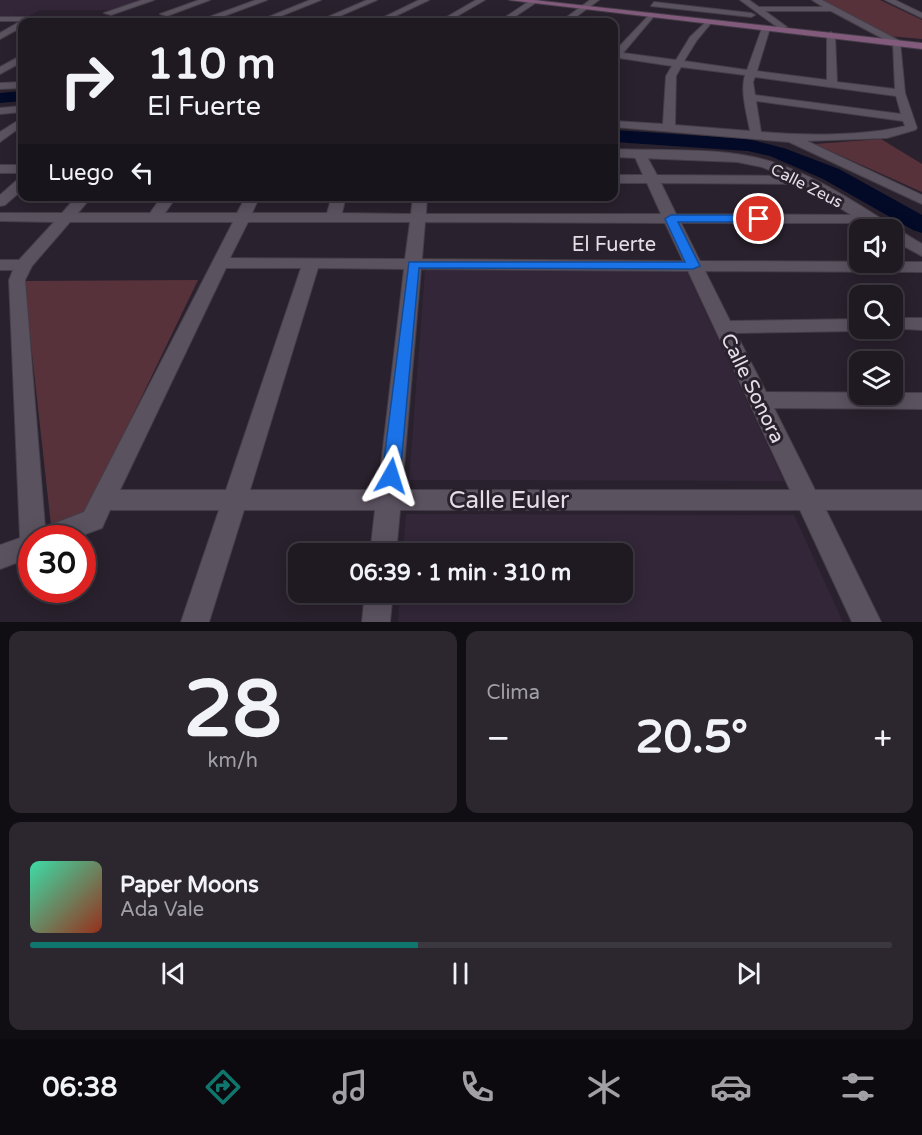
<!DOCTYPE html>
<html lang="es">
<head>
<meta charset="utf-8">
<style>
	:root { --surface:#1f1922; --page:#2c262f; --text:#f1f3f6; --muted:#a1a0a5; --line:#3c3840; --accent:#0f766e }
	body { margin:0; font-family:"Varela Round",sans-serif; background:var(--page); color:var(--text); height:100vh; display:flex; flex-direction:column; font-size:22px; white-space:nowrap }
	* { box-sizing:border-box; margin:0 }
	p { font-size:20px; color:var(--muted) }
	.icon { flex:none; width:33px; height:33px; fill:none; stroke:currentColor; stroke-width:2; stroke-linecap:round; stroke-linejoin:round }
	.map { position:relative; height:622px; overflow:hidden }
	.details { display:flex; flex-direction:column; gap:9px; padding:9px; background:#110e13; flex:1 }
	.details>* { flex:none }
	.top-card { position:absolute; left:18px; top:18px; width:600px; height:183px; border-radius:12px; box-shadow:0 3px 15px #0003,0 0 0 2px var(--line); background:#1f1922; color:var(--text); overflow:hidden }
	.controls { position:absolute; left:849px; top:219px; display:grid; gap:12px }
	.controls a { display:grid; place-items:center; width:54px; height:54px; border-radius:12px; background:var(--surface); box-shadow:0 3px 15px #0003,0 0 0 2px var(--line); font-size:30px }
	.speed { position:absolute; left:18px; top:525px; display:flex; gap:12px; font-size:30px; font-weight:700; text-align:center }
	.speed>* { display:grid; place-content:center; width:78px; height:78px; border-radius:50%; background:var(--surface); box-shadow:0 3px 15px #0003,0 0 0 2px var(--line); line-height:1 }
	.speed .limit { border:9px solid #d22; background:#fff; color:#111 }
	.pin { position:absolute; display:grid; place-items:center; width:51px; height:51px; color:#fff; margin:-26px; border:3px solid #fff; border-radius:50%; box-shadow:0 2px 6px #0007 }
	.me { position:absolute; width:66px; margin:-33px; rotate:6deg; stroke-linejoin:round; filter:drop-shadow(0 0 4px #0008) }
	.turn { display:flex; align-items:center; gap:21px; height:126px; padding:0 30px; font-size:27px }
	.turn .icon { width:78px; height:78px; stroke-width:2.5 }
	.turn b { display:block; font-size:42px; line-height:51px }
	.then { display:flex; align-items:center; height:57px; padding:0 30px; background:#0003; gap:12px; font-size:22px }
	.big { font-size:45px; font-weight:700; line-height:1.1 }
	.details .tile { flex:1; display:flex; flex-direction:column; justify-content:center; gap:9px; min-width:0; padding:0 21px; border-radius:12px; background:var(--page) }
	.details .dial { align-items:center; gap:0 }
	.dial b { font-size:78px; line-height:1 }
	.song { display:flex; align-items:center; gap:18px }
	.cover { width:72px; height:72px; border-radius:9px; background:linear-gradient(135deg,hsl(160 70% 55%),hsl(10 70% 35%)) }
	.played { height:6px; border-radius:3px; background:linear-gradient(90deg,var(--accent) 45%,var(--line) 45%) }
	.keys { display:flex; justify-content:space-around; direction:ltr }
	.heat { display:flex; justify-content:space-between; align-items:center; font-size:33px; direction:ltr }
	.details .tiles { flex:1; display:grid; gap:9px; grid-template-columns:1fr 1fr }
	.tile:last-child { grid-column:span 2 }
	.trip { position:absolute; left:288px; top:543px; width:345px; height:60px; border-radius:12px; background:var(--surface); box-shadow:0 3px 15px #0003,0 0 0 2px var(--line); font-weight:700; line-height:60px; text-align:center }
	.menu { display:flex; height:96px; justify-content:space-around; align-items:center; background:#0c0a0e; color:var(--muted) }
	.menu .icon { width:42px; height:42px }
	.menu .current { color:var(--accent) }
	.menu b { font-size:27px; color:var(--text) }
	.map>svg:first-child { display:block }
	.built { fill:#322638 }
	.green { fill:#58323b }
	.lines { fill:none; stroke-linecap:round; stroke-linejoin:round }
	.river { fill:#020a27; fill-rule:evenodd }
	.minor-casing { stroke:#443d47; stroke-width:2 }
	.tertiary-casing { stroke:#443d47; stroke-width:2 }
	.secondary-casing { stroke:#443d47; stroke-width:2 }
	.minor { fill:#5b5260; fill-rule:evenodd }
	.tertiary { fill:#5b5260; fill-rule:evenodd }
	.secondary { fill:#825a7c; fill-rule:evenodd }
	.route { fill:#1a73e8; stroke:#114b97; stroke-width:1.5 }
	.labels { text-anchor:middle; stroke-width:6; stroke-linejoin:round; paint-order:stroke }
	.far-street-label { font-size:16px; fill:#e4dee7; stroke:#29212d }
	.street-label { font-size:20px; fill:#e4dee7; stroke:#29212d }
	.near-street-label { font-size:24px; fill:#e4dee7; stroke:#29212d }
</style>
</head>
<body>
<div class="map">
<svg width="922" height="622" viewBox="0 0 922 622">
	<rect width="100%" height="100%" fill="#29212d"/>
	<g class="built">
		<path d="M0,0H145L110,10H40L27,17L0,16Z"/>
		<path d="M425,270H686L784,481L409,480Z"/>
		<path d="M406,514L794,515L843,622H398L400,593L622,592V554L403,553Z"/>
	</g>
	<g class="green">
		<path d="M823,0H880L922,20V39L888,36Z"/>
		<path d="M614,131L751,141L781,147L807,157L922,217V233C875,204 811,163 756,152C713,143 659,144 614,142Z"/>
		<path d="M881,139L922,164V192L815,144Z"/>
		<path d="M198,280L87,510L51,525L24,281Z"/>
	</g>
	<g class="lines">
		<g class="river">
			<path d="M22,91V101L0,103V93Z"/>
			<path d="M614,130L748,139L784,148L839,169L922,215V233L913,230L823,179L770,156L748,151L614,142Z"/>
		</g>
		<g class="minor-casing">
			<g id="minor">
				<path d="M142,0H154L111,15L104,13Z"/>
				<path d="M199,0H210L167,16L160,14Z"/>
				<path d="M256,0H267L219,18L234,20L238,22L0,21V17H209Z"/>
				<path d="M310,0H321L266,22H256Z"/>
				<path d="M367,0H377L326,22H316Z"/>
				<path d="M419,0H429L383,22H374Z"/>
				<path d="M476,0H485L447,22H438Z"/>
				<path d="M531,0H540L507,22H498Z"/>
				<path d="M590,0H599L569,22H560Z"/>
				<path d="M740,0H749L759,7H823L812,0H822L900,41L905,93L917,128L915,130L887,138L807,141L922,195V204L789,142L614,127V121L663,124L666,76L672,66L619,58L614,61V52L651,13L655,15L623,53L676,60L690,37L708,20L712,22L697,40L684,61L747,70L762,28L766,26L770,28L757,71L827,80V35L831,32L835,35L837,82L895,89L893,44L831,11H765L787,27L780,29ZM681,67L745,75C740,92 747,114 750,131L675,125L676,76ZM755,77L896,96L901,114L755,95L753,82ZM756,101L903,121L905,126C864,136 804,136 761,132Z"/>
				<path d="M885,0H895L922,13V18Z"/>
				<path d="M654,2L751,13L755,15L751,17L651,6Z"/>
				<path d="M19,22H25H22V27L0,39V33Z"/>
				<path d="M22,55V62L0,74V67Z"/>
				<path d="M22,82V88L0,89V83Z"/>
				<path d="M22,118V126L0,142V132Z"/>
				<path d="M640,151L646,155L657,175L805,176L812,180L805,184L661,183L676,214L869,215L876,219L869,223H681L700,261L922,262V272L705,271L730,321L860,319V328H867L860,331L736,333L766,392L922,393V409L774,408L815,490H922V510H826L881,622H852L800,510H400L396,554H370L375,510H244L209,622H181L219,510H110L102,528L75,538H32V557L0,569V545L20,538L9,280L13,270H0V260H19L54,222L0,221V213H62L77,196H92L78,213H150L162,196H177L165,213H237L246,196H260L252,213H327L332,196H346L342,213L411,214L413,196H427L426,214H661L647,183H614V175H643L634,155ZM70,222H233L84,512L45,527L25,280L32,266ZM248,222H410L405,259L230,258ZM425,222L665,223L683,261L422,259ZM226,268H301L226,490H120ZM318,268L404,269L378,490H250ZM421,269L688,271L790,490H402Z"/>
				<rect x="0" y="165" width="22" height="8"/>
				<path d="M22,179V190L5,205L0,206V195L17,180Z"/>
				<path d="M892,318H922V330L887,328H892Z"/>
				<path d="M365,592H393L390,622H362Z"/>
			</g>
		</g>
		<g class="tertiary-casing">
			<g id="tertiary">
				<path d="M22,106V112L0,114V108Z"/>
				<path d="M614,149C662,151 724,147 769,161C821,176 876,217 922,244V256L892,240V230H875L800,183L762,167L737,162L614,157Z"/>
			</g>
		</g>
		<g class="secondary-casing">
			<path id="secondary" d="M509,0H533L922,43V49Z"/>
		</g>
		<use href="#minor" class="minor"/>
		<use href="#tertiary" class="tertiary"/>
		<use href="#secondary" class="secondary"/>
	</g>
	<path class="route" d="M671,215H759L765,219L759,222H678L700,266L693,269L419,268L400,476L397,481L391,483L385,481L382,476L409,262H685L665,219Z"/>
	<g class="labels">
		<g class="far-street-label">
			<text transform="translate(807 185) rotate(27)" y="6">Calle Zeus</text>
		</g>
		<g class="street-label">
			<text x="614" y="251">El Fuerte</text>
			<text transform="translate(753 388) rotate(64)" y="7">Calle Sonora</text>
		</g>
		<g class="near-street-label">
			<text x="509" y="508">Calle Euler</text>
		</g>
	</g>
</svg>
<div class="controls">
<a><svg class="icon" aria-label="sound" viewBox="0 0 24 24"><path d="M4 9h4l5-4v14l-5-4H4zM17 9q2 3 0 6"/></svg></a>
<a><svg class="icon" aria-label="search" viewBox="0 0 24 24"><circle cx="10" cy="10" r="6"/><path d="M15 15l6 6"/></svg></a>
<a><svg class="icon" aria-label="layers" viewBox="0 0 24 24"><path d="M12 4l9 5-9 5-9-5zM3 14l9 5 9-5"/></svg></a>
</div>
<div class="speed"><div class="limit">30</div></div>
<div class="pin" style="left:759px;top:219px;background:#d93025"><svg class="icon" aria-label="arrive" viewBox="0 0 24 24"><path d="M6 21V4h12l-3 4 3 4H6"/></svg></div>
<svg class="me" style="left:391px;top:476px" viewBox="-20 -20 40 40"><path d="M0-17L14 15 0 8-14 15z" fill="#1a73e8" stroke="#fff" stroke-width="4"/></svg>
<div class="trip">06:39 · 1 min · 310 m</div>
<div class="top-card">
<div class="turn"><svg class="icon" aria-label="right" viewBox="0 0 24 24"><path d="M7 20v-9h11M14 6l5 5-5 5"/></svg><div><b>110 m</b>El Fuerte</div></div>
<div class="then">Luego<svg class="icon" aria-label="left" viewBox="0 0 24 24"><path d="M17 20v-9H6M10 6l-5 5 5 5"/></svg></div>
</div>
</div>
<section class="details">
<div class="tiles">
<div class="tile dial"><b>28</b><p>km/h</p></div>
<div class="tile"><p>Clima</p>
<div class="heat"><a>−</a><b class="big">20.5°</b><a>+</a></div>
</div>
<div class="tile">
<div class="song"><i class="cover"></i><div><b>Paper Moons</b><p>Ada Vale</p></div></div>
<div class="played"></div>
<div class="keys"><svg class="icon" aria-label="previous" viewBox="0 0 24 24"><path d="M18 5L8 12l10 7zM5 5v14"/></svg><svg class="icon" aria-label="pause" viewBox="0 0 24 24"><path d="M8 5v14M16 5v14"/></svg><svg class="icon" aria-label="next" viewBox="0 0 24 24"><path d="M6 5l10 7-10 7zM19 5v14"/></svg></div>
</div>
</div>
</section>
<nav class="menu">
<b>06:38</b>
<svg class="icon current" aria-label="directions" viewBox="0 0 24 24"><path d="M12 3l9 9-9 9-9-9zM9 14v-3h6M13 9l2 2-2 2"/></svg>
<svg class="icon" aria-label="music" viewBox="0 0 24 24"><path d="M9 18V5l10-2v13"/><circle cx="6" cy="18" r="3"/><circle cx="16" cy="16" r="3"/></svg>
<svg class="icon" aria-label="phone" viewBox="0 0 24 24"><path d="M5 4h4l2 5-3 2q2 4 5 5l2-3 5 2v4C11 20 4 13 5 4z"/></svg>
<svg class="icon" aria-label="climate" viewBox="0 0 24 24"><path d="M12 3v18M4 7l16 10M4 17L20 7"/></svg>
<svg class="icon" aria-label="car" viewBox="0 0 24 24"><path d="M5 17H2v-5l4-1 3-4h7l3 4 3 1v5h-3M9 17h6M6 11h13"/><circle cx="7" cy="17" r="2"/><circle cx="17" cy="17" r="2"/></svg>
<svg class="icon" aria-label="filters" viewBox="0 0 24 24"><path d="M4 7h16M4 17h16"/><circle cx="9" cy="7" r="2"/><circle cx="15" cy="17" r="2"/></svg>
</nav>
</body>
</html>
